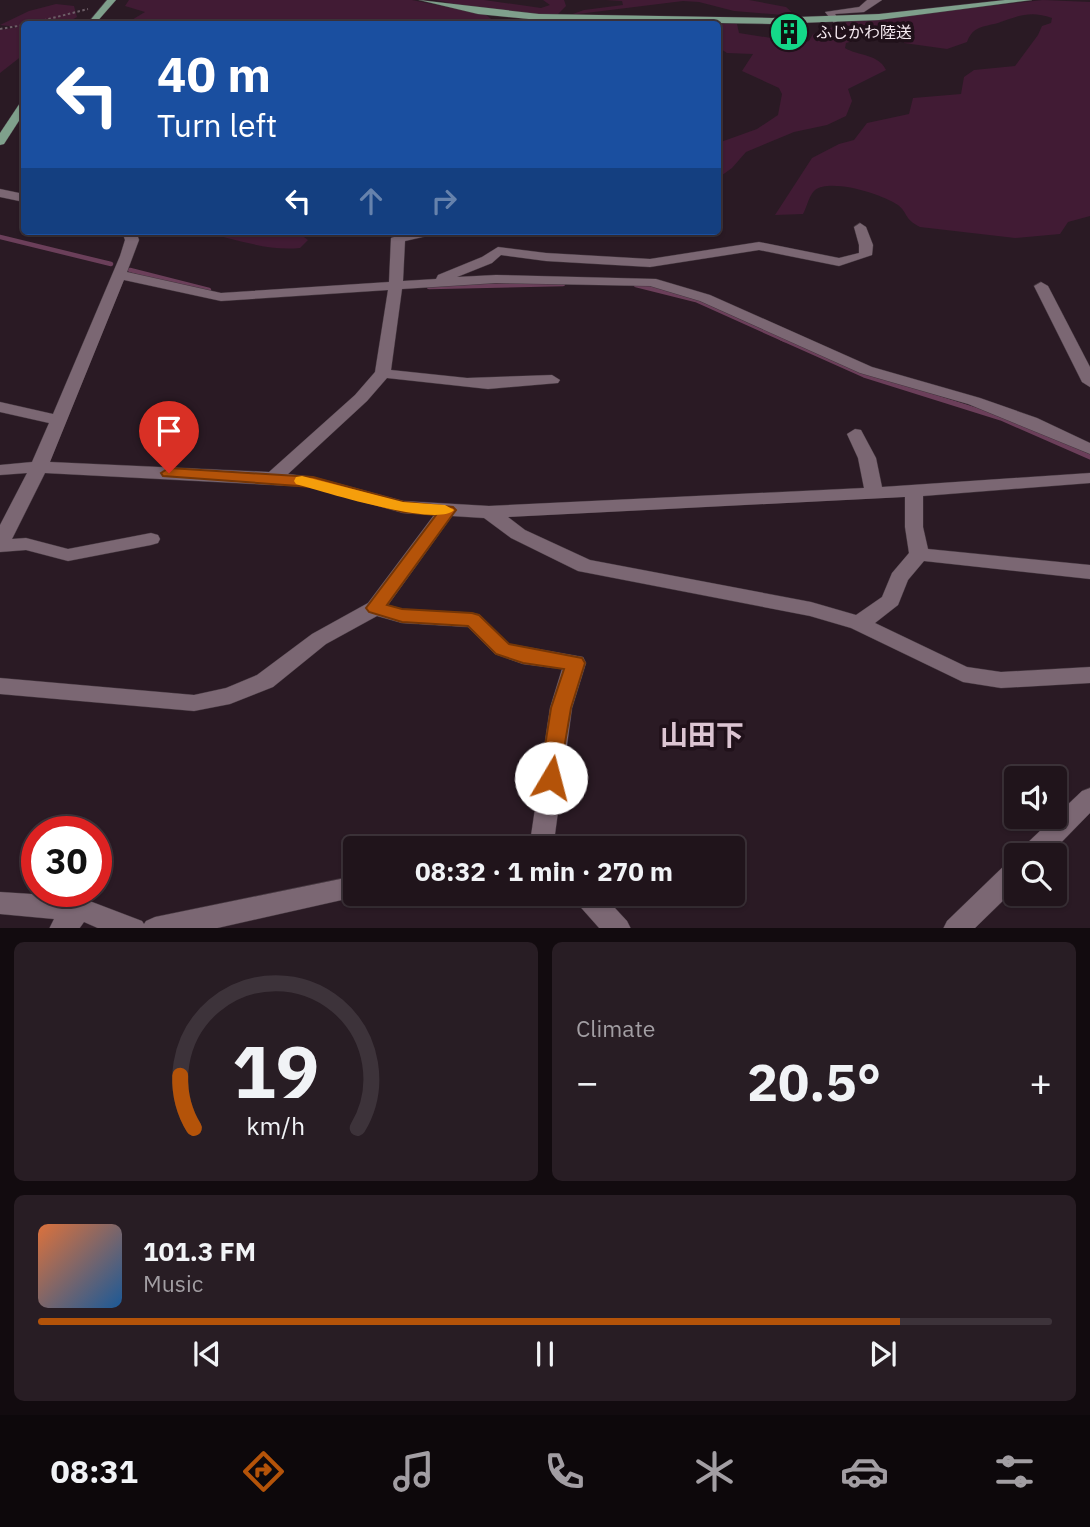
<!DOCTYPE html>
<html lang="en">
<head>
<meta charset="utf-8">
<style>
	:root { --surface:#20141b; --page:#281d24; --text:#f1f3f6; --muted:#a29ea3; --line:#3d333a; --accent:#b45309 }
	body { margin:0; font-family:"IBM Plex Sans","Noto Sans JP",sans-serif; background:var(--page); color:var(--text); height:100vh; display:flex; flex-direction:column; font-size:26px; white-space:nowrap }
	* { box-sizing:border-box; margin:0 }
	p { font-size:23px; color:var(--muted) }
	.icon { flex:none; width:38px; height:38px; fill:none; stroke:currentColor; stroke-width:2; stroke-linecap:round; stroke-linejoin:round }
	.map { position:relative; height:928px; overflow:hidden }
	.side { display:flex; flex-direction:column; gap:14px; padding:14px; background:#120b0f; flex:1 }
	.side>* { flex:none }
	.top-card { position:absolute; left:21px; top:21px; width:700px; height:214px; border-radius:7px; box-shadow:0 2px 5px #0004,0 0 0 2px var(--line); background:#1a4fa0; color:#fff; overflow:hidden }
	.controls { position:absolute; left:1004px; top:766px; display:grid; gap:14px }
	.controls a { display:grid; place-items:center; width:63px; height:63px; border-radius:7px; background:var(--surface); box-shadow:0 2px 5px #0004,0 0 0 2px var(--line); font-size:35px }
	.speed { position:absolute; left:21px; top:816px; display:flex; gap:14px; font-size:35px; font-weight:700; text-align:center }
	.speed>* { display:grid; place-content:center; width:91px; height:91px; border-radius:50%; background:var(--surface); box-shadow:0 2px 5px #0004,0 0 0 2px var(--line); line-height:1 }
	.speed .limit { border:10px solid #d22; background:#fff; color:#111 }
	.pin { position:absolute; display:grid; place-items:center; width:60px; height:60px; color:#fff; margin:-72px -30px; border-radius:50% 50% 50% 0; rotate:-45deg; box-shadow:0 0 7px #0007 }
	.pin .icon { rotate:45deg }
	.me { position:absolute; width:77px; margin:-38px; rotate:8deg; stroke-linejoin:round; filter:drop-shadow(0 0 5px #0008) }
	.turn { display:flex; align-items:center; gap:24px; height:147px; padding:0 21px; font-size:32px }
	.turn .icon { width:91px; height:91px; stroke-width:2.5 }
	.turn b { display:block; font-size:49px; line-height:60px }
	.lanes { display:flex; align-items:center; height:66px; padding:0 21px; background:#0003; justify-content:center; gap:35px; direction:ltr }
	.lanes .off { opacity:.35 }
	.big { font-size:52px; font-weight:700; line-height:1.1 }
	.side .card { flex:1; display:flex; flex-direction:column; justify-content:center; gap:10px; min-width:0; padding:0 24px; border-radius:10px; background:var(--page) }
	.side .dial { align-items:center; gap:0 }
	.dial svg { height:182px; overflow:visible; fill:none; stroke:var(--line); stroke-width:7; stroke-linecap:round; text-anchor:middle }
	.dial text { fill:var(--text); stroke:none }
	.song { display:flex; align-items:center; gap:21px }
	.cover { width:84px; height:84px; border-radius:10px; background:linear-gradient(135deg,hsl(20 70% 55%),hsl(210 70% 35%)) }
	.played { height:7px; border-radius:4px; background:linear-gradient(90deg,var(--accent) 85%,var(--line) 85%) }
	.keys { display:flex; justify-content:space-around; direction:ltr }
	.heat { display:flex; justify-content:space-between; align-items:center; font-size:38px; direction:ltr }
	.side .tiles { flex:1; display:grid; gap:14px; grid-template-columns:1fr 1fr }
	.card:last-child { grid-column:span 2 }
	.trip { position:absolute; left:343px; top:836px; width:402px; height:70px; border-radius:7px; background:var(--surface); box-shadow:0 2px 5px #0004,0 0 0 2px var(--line); font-weight:700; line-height:70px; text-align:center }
	.tab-bar { display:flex; height:112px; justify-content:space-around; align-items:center; background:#0d080b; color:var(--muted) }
	.tab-bar .icon { width:49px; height:49px }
	.tab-bar .on { color:var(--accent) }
	.tab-bar b { font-size:32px; color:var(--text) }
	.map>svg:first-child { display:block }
	.green { fill:#411b34 }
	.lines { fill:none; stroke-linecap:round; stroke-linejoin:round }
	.stream-far1 { stroke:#6b3f5a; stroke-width:4.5 }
	.stream { stroke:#6b3f5a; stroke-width:5 }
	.minor-casing { stroke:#44373f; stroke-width:1 }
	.major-casing { stroke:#44373f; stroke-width:1 }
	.path { stroke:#6d5e67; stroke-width:2; stroke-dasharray:2.5 2.5; stroke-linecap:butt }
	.minor { fill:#7b6773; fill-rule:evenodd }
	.major { fill:#7fa08c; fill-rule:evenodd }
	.route { fill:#b45309; stroke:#753606; stroke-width:2 }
	.slow { fill:#f59e0b }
	.labels { text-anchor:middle; stroke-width:7; stroke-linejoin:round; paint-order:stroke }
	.far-poi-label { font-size:16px; fill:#f6eaf1; stroke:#20111a; text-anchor:start }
	.near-quarter-label { font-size:28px; font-weight:bold; fill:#dcc5d2; stroke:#20111a }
</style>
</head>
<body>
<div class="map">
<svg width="1090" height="929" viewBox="0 0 1090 929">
	<rect width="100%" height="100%" fill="#2a1a24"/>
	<g class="green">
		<path d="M129,0H412L486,15L498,24H125L145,12L125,6Z"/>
		<path d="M435,0H484L541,8L550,5L543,0H564L566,6L558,14C518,18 474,8 435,0Z"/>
		<path d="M605,0H749L786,7L796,16L734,11L699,2L683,1L570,15L584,10L623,5L622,1Z"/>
		<path d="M1043,0L1090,2V216L1068,222L1060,234L1015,238L920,227C904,219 908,213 898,205C882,194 831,178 815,190C809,195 807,207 803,214L775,215L812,158L839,144L854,140L867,123L909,114L913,98L961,94L964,77L974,70L1015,66L1038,35L1042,26L1051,23L1052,18C1030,10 1018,16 998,23C983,27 973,26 967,42L947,49L904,43L903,32C888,30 869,26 856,35V40L846,43L845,48C858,56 879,54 886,70L848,89L852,101L846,116L827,125L794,132L746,152L732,168L718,178V143L757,129L778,115L782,94L779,88L742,71L753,54L727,53L718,47V24H610L624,22L737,24L739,33L803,43L809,41L813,34L847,22Z"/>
		<path d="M56,4L74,6L77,17L64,24H24L23,55L0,73V30L18,27L0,25L29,11Z"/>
		<path d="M192,231H296L308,240L300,248C262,252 229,235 192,231Z"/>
	</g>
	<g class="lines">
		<g class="stream-far1">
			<path d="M0,237L111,264"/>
			<path d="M130,270L209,290"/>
			<path d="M636,285L696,300L785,340"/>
			<path d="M429,287L563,284"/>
		</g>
		<path class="stream" d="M781,338L864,375L1001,418L1090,457"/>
		<g class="minor-casing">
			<g id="minor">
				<path d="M867,0H882L864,12L835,14L839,20L834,23L825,12L859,7Z"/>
				<path d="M0,189L24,194V202L0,197Z"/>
				<path d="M860,223L866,227L873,245L872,255L839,266L759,250L650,267L546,261L501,255L492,263L457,277L496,275L656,279L710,295L872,367L980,398L1037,418L1090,443V454L968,404L860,373L700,301L650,286L496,283L402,289L391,370L467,378L552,375L560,380L558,383L488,389L387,378L367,401L288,474L313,477L403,501L489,506L864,488L858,458L847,434L855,429L861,430L876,458L882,487L1090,473V483L923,496V527L928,549L1090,565V579L924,561L908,580L898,605L875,623L967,667L1001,672L1090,667V683L1001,688L963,682L851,628L810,616L578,571L511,538L484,518L452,516L388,605L402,609L473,613L480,615L509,644L583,657L586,663L572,708L553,849H529L550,708L562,669L523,664L495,654L468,627L402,623L377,616L326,644L273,687L230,704L194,711L0,694V678L194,695L226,688L257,675L312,634L368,603L434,515L403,513L312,487L45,473L12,539L26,538L68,549L151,533L158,535L160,539L158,543L151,545L68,561L26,550L0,552V525L27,473L0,475V465L32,462L49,423L0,412V402L53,414L120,256L125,240L122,231H136L139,240L127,272L221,293L389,282L391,238L412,231H438L436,234L405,241L403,281L436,279L438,275L482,257L498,247L546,253L650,259L759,242L839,258L859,253V245L854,227ZM124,280L221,301L388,290L375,372L355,395L269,472L50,462ZM905,497V527L909,553L892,573L882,597L856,615L811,602L590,560L525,530L508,517Z"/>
				<path d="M1041,282L1048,286L1090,367V387L1082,382L1034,286Z"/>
				<path d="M1090,788V813L1048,856H1019L1022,848L1082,791Z"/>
				<path d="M1017,859V887L974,929H943L947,921L1008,862Z"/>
				<path d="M355,876V894L364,895L213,929H100L84,922L79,929H49L54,919L0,914V892L79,897L142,921L144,924L146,921L155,917Z"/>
				<path d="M572,894H602L627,921L631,929H600L576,902Z"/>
			</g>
		</g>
		<g class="major-casing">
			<g id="major">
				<path d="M107,0H116L95,24H87Z"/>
				<path d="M419,0L539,14L772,18L879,14L1005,0H1032L879,20L772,24L539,20L478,14Z"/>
				<path d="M24,102V113L4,144L0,145V133L20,103Z"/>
			</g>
		</g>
		<g class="path">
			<path d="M29,24L88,9"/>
			<path d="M0,29L24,25"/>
		</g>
		<use href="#minor" class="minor"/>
		<use href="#major" class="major"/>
	</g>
	<path class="route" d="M169,468L313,477L404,502L453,507L456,510L453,514L387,605L402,609L472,613L479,615L509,644L582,658L585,663L571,708L558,784L551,787L543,784L540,778L551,708L564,669L523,663L496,654L468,626L402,622L369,612L366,608L436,515L403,512L312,487L163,476L161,473Z"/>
	<path class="slow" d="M302,476L403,502L445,505L454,510C438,528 321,491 296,484L294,481L296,477Z"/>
	<defs>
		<g id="building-disc" transform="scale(2.0125)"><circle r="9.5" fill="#14d989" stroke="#20111a"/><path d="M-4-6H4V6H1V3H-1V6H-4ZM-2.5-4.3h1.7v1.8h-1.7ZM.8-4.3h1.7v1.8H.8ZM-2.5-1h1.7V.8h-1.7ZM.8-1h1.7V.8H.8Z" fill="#111"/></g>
	</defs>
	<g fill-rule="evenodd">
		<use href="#building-disc" x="789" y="32"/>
	</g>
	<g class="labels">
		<g class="far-poi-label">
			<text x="816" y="38">ふじかわ陸送</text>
		</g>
		<g class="near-quarter-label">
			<text x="702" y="745">山田下</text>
		</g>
	</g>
</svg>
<div class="controls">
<a><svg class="icon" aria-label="sound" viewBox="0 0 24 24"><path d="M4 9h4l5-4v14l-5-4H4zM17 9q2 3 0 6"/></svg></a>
<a><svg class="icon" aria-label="search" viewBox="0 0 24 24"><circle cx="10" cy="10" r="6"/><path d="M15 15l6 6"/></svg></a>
</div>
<div class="speed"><div class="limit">30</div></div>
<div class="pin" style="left:169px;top:473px;background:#d93025"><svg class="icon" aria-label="arrive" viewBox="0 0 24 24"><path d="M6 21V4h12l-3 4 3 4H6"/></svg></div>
<svg class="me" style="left:551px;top:778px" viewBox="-20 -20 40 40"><circle r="19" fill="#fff"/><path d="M0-13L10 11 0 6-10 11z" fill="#b45309"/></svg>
<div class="trip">08:32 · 1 min · 270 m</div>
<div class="top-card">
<div class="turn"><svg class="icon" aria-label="left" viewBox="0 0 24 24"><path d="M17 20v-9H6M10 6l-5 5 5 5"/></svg><div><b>40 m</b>Turn left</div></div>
<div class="lanes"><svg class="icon" aria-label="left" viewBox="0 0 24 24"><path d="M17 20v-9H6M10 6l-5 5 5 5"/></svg><svg class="icon off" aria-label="ahead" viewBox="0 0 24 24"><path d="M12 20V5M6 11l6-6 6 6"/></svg><svg class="icon off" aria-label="right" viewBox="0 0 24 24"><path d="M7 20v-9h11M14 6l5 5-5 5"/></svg></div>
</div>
</div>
<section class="side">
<div class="tiles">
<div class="card dial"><svg viewBox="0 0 100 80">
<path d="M14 69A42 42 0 1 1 86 69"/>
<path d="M14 69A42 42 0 0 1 8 46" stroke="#b45309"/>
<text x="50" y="56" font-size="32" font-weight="700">19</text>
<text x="50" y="72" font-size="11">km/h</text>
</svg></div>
<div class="card"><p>Climate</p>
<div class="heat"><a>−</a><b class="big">20.5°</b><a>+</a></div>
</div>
<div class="card">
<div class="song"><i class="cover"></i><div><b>101.3 FM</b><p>Music</p></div></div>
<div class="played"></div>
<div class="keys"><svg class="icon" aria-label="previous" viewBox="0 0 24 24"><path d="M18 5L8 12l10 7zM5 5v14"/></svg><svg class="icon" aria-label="pause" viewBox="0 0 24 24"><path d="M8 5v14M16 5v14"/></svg><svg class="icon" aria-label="next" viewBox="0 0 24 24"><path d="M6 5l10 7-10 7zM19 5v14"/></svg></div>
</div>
</div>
</section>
<nav class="tab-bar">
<b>08:31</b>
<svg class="icon on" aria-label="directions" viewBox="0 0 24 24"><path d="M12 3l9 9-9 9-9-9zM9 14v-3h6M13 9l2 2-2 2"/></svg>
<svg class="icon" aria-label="music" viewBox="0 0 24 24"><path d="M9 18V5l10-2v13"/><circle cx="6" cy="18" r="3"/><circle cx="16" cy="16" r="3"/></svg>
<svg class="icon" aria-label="phone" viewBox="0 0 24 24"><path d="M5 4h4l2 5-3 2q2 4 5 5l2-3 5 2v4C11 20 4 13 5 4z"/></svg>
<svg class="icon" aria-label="climate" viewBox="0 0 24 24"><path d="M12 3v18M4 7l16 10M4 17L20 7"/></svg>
<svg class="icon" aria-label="car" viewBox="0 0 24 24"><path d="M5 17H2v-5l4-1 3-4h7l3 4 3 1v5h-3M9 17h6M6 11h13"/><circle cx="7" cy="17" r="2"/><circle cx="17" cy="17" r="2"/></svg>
<svg class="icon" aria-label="filters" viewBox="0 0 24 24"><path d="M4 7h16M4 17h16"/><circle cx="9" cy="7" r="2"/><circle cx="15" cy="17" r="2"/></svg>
</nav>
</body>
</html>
